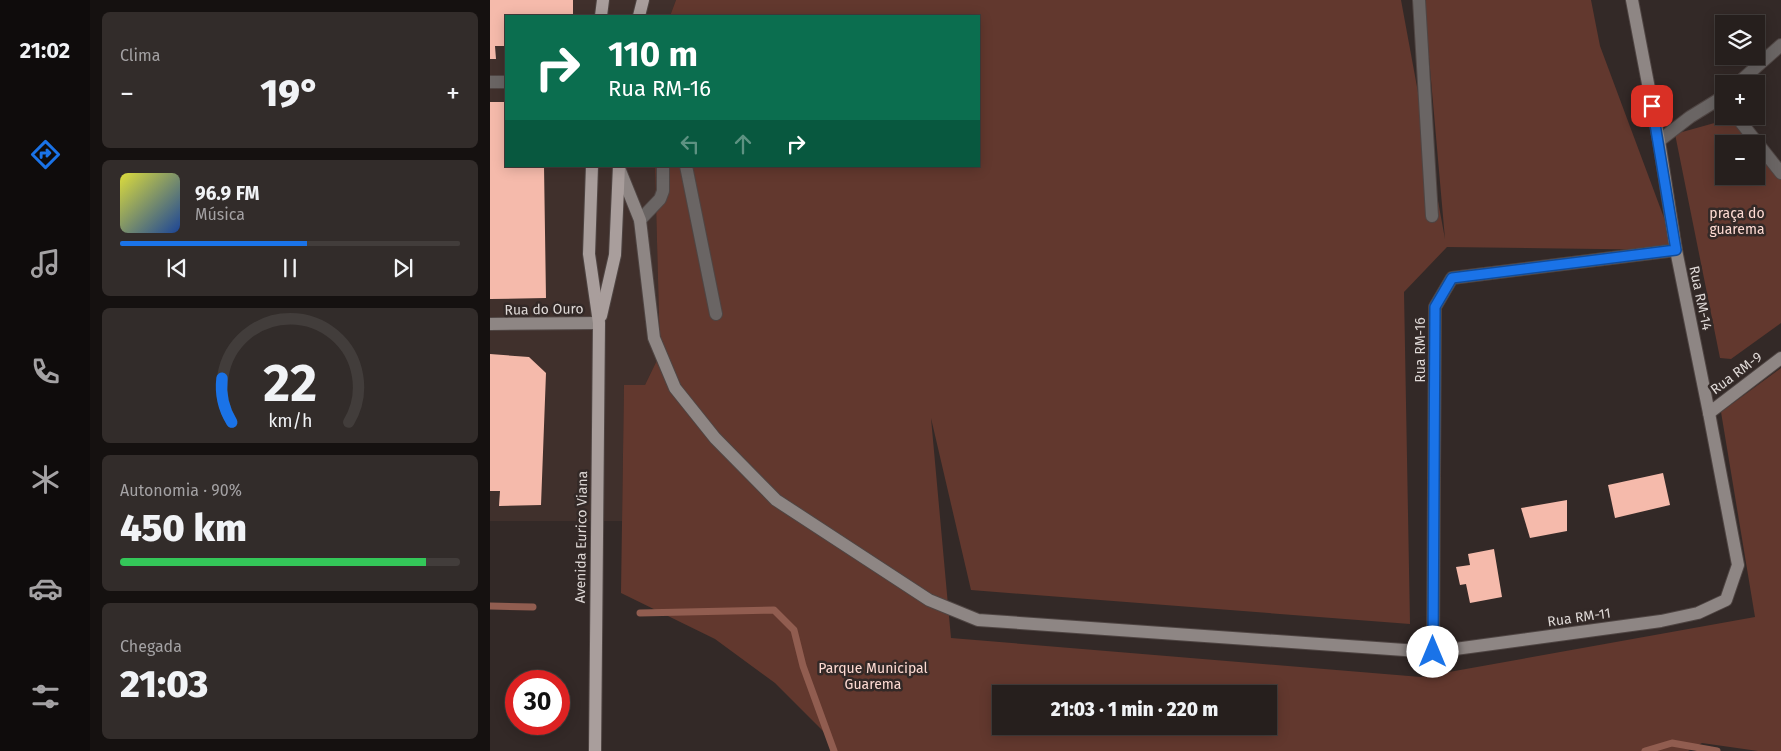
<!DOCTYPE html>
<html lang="pt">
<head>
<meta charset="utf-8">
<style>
	:root { --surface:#261f1d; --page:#322c2a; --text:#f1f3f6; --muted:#a4a2a4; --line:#423d3b; --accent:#1a73e8 }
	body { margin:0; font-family:"Fira Sans",sans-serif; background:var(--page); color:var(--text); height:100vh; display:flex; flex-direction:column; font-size:19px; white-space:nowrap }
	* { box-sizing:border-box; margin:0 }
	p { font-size:16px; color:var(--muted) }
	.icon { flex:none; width:28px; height:28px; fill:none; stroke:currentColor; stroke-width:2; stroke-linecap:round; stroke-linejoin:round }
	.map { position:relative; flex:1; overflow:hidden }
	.panel { display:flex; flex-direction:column; gap:12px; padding:12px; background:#151110; width:400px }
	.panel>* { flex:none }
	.hud { position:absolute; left:15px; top:15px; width:475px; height:152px; border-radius:0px; box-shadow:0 2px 12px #0003,0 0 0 1px var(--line); background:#0b6e4f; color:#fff; overflow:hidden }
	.fabs { position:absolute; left:1225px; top:15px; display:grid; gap:10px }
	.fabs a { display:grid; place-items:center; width:50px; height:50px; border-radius:0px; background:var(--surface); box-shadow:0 2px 12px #0003,0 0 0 1px var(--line); font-size:25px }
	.speed { position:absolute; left:15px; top:670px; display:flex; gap:10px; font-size:25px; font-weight:700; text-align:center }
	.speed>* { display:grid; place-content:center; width:65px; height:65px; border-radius:50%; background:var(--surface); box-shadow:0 2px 12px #0003,0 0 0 1px var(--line); line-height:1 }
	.speed .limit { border:8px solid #d22; background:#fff; color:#111 }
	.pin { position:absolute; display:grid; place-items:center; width:42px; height:42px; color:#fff; margin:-21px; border-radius:10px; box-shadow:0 2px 8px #0006 }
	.me { position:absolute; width:55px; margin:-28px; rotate:0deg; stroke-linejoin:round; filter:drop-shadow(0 0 4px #0008) }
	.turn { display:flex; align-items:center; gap:18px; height:105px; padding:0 20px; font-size:22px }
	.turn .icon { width:65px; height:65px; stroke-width:2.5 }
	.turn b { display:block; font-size:35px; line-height:42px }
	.lanes { display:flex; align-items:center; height:48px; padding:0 20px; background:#0003; justify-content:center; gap:25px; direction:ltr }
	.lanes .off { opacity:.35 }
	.big { font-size:38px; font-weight:800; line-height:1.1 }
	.panel .tile { flex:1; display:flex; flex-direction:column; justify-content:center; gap:8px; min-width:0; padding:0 18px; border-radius:8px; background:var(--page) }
	.panel .dial { align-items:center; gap:0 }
	.dial svg { height:130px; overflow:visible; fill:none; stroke:var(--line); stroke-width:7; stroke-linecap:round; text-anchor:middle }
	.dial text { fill:var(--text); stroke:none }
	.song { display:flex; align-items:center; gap:15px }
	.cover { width:60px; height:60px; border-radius:8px; background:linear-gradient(135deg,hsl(60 70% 55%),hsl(220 70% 35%)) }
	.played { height:5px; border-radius:2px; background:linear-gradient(90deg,var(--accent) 55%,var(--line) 55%) }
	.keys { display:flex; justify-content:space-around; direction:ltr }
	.heat { display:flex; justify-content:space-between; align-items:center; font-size:28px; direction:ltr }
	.charge { height:8px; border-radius:4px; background:linear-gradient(90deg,#34c759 90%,var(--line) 0) }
	.trip { position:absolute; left:502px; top:685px; width:285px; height:50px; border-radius:0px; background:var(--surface); box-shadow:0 2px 12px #0003,0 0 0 1px var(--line); font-weight:800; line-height:50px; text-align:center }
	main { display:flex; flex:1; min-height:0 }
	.tabs { display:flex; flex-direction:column; width:90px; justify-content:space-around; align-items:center; background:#0f0c0c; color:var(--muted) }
	.tabs .icon { width:35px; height:35px }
	.tabs .on { color:var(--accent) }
	.tabs b { font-size:22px; color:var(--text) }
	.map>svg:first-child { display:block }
	.built { fill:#40302c }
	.green { fill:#62382e; fill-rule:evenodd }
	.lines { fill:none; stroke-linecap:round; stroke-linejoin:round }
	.stream { stroke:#915d50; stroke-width:7 }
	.building { fill:#f5baab }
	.lane-casing { stroke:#4f4543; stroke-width:14 }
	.street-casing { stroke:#4f4543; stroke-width:14 }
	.secondary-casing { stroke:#4f4543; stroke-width:14 }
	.primary-casing { stroke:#4f4543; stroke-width:14 }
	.lane { stroke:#6a6564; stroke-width:12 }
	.street { stroke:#6a6564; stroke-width:12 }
	.secondary { stroke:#8e8684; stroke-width:12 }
	.primary { stroke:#a99e9c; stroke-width:12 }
	.route-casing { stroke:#114b97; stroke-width:12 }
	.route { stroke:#1a73e8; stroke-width:9 }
	.labels { text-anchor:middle; stroke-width:5; stroke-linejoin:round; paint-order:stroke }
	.park-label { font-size:14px; fill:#fedbd3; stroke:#332927 }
	.street-label { font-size:14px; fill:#dfd9d7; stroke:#332927 }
</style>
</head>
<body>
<main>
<nav class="tabs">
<b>21:02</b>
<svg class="icon on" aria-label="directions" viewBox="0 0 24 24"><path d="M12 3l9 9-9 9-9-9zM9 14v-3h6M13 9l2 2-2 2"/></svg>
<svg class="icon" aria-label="music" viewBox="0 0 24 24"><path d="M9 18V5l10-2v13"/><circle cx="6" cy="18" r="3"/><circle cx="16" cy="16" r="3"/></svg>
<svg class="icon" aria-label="phone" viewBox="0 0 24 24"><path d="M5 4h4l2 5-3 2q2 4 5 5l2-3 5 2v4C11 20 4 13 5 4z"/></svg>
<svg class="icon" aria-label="climate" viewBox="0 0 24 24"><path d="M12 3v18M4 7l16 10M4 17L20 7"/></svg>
<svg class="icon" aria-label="car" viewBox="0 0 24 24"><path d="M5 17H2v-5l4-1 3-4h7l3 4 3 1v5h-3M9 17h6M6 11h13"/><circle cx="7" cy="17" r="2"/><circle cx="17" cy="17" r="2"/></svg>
<svg class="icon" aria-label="filters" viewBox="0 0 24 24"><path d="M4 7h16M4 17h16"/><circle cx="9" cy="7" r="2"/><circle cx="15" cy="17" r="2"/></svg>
</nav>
<section class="panel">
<div class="tile"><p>Clima</p>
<div class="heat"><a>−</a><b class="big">19°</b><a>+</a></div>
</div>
<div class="tile">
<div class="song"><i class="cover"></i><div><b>96.9 FM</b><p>Música</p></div></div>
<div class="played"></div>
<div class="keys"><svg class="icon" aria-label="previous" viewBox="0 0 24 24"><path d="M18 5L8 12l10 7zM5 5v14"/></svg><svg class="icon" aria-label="pause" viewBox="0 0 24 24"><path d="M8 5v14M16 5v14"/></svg><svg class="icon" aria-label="next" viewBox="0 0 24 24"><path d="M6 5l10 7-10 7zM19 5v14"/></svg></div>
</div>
<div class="tile dial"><svg viewBox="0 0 100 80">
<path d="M14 69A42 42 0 1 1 86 69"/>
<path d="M14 69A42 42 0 0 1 8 42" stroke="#1a73e8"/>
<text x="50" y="56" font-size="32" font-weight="700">22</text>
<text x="50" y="72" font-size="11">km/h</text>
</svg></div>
<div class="tile"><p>Autonomia · 90%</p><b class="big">450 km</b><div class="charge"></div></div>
<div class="tile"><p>Chegada</p><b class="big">21:03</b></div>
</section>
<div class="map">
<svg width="1291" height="751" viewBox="0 0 1291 751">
	<rect width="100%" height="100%" fill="#332927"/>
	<path class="built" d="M0,0H186L180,16H16V166H165L170,354L155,385H134L132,521H0Z"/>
	<g class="green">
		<path d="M186,0H911L955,239L934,0H1101L1110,46L1186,250L957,247L914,292L920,624L481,590L441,418L461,638L931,677L1265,617L1231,412L1291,368V751H1268L1212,743L1198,751H345L337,735L285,683L225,639L131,593L134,385H155L170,354L165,166H489V16H180ZM511,694H779V726H511Z"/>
		<path d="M1246,117L1291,173V323L1241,359L1230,358L1185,134ZM1234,144H1266V176H1234Z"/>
	</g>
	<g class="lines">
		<g class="stream">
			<path d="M0,606L43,607"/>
			<path d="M150,613L284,610L304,630L313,666L344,751"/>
			<path d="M1155,751L1182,743L1227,751"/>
		</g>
	</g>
	<g class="building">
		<path d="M0,0H83V16H16V46H5L6,59H0Z"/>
		<path d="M0,102H16V166H54L56,298L0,299Z"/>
		<path d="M0,354L39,357L56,373L51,505L9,506L10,491H0Z"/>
		<path d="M1173,473L1180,505L1125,518L1118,485Z"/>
		<path d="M1077,500V531L1040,538L1031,508Z"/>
		<path d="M1004,549L1012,597L980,603L976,584L970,585L966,567L980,565L978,554Z"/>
	</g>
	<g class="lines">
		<g class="lane-casing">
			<g id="lane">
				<path d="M196,166L226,314"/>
				<path d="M150,220L170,199L173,191V166"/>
			</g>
		</g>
		<g class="street-casing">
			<g id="street">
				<path d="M929,0L942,216"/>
				<path d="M0,82H16"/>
				<path d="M1247,84L1291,45"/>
				<path d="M1246,116L1291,173"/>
				<path d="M1169,141L1200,117L1234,96"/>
				<path d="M943,652L945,307L962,278L1186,250"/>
			</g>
		</g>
		<g class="secondary-casing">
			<g id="secondary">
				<path d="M129,168L150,220L164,338L185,388L225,438L286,500L439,600L488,620L943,652L1171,621L1208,613L1236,600L1248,565L1219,413L1186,250L1169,141L1142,0"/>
				<path d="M0,324L109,323"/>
				<path d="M1219,413L1291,358"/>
			</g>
		</g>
		<g class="primary-casing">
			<g id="primary">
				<path d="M111,16L113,0"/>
				<path d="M149,16L153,0"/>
				<path d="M102,166L99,254L109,323L105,751"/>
				<path d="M111,316L125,255L129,166"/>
			</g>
		</g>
		<use href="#lane" class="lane"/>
		<use href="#street" class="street"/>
		<use href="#secondary" class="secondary"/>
		<use href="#primary" class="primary"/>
	</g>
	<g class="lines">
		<g class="route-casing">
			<path id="route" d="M943,652L945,307L962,278L1186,250L1162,106"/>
		</g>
		<use href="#route" class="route"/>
	</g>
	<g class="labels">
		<g class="park-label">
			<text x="1247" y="218">praça do<tspan x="1247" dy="16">guarema</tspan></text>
			<text x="383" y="673">Parque Municipal<tspan x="383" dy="16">Guarema</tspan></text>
		</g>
		<g class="street-label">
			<text transform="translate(1211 298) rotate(78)" y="5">Rua RM-14</text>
			<text transform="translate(54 309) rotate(-1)" y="5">Rua do Ouro</text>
			<text transform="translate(930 350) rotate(-90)" y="5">Rua RM-16</text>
			<text transform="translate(1246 373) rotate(-37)" y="5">Rua RM-9</text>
			<text transform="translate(91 537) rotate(-89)" y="5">Avenida Eurico Viana</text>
			<text transform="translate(1089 617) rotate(-8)" y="5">Rua RM-11</text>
		</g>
	</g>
</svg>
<div class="fabs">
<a><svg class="icon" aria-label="layers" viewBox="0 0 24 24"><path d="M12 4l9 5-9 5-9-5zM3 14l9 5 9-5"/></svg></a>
<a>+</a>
<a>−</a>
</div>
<div class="speed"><div class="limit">30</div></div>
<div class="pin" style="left:1162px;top:106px;background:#d93025"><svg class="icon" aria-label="arrive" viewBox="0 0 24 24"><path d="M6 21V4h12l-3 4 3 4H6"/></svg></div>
<svg class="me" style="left:943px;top:652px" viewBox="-20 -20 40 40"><circle r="19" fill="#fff"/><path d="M0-13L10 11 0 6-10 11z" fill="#1a73e8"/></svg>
<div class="trip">21:03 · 1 min · 220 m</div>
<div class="hud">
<div class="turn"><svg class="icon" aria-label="right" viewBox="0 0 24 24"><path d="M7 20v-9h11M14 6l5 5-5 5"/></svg><div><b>110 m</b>Rua RM-16</div></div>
<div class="lanes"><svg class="icon off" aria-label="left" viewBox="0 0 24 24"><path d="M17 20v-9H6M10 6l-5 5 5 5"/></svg><svg class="icon off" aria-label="ahead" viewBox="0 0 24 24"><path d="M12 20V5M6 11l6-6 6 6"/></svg><svg class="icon" aria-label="right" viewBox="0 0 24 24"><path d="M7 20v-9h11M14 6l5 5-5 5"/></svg></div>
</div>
</div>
</main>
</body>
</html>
